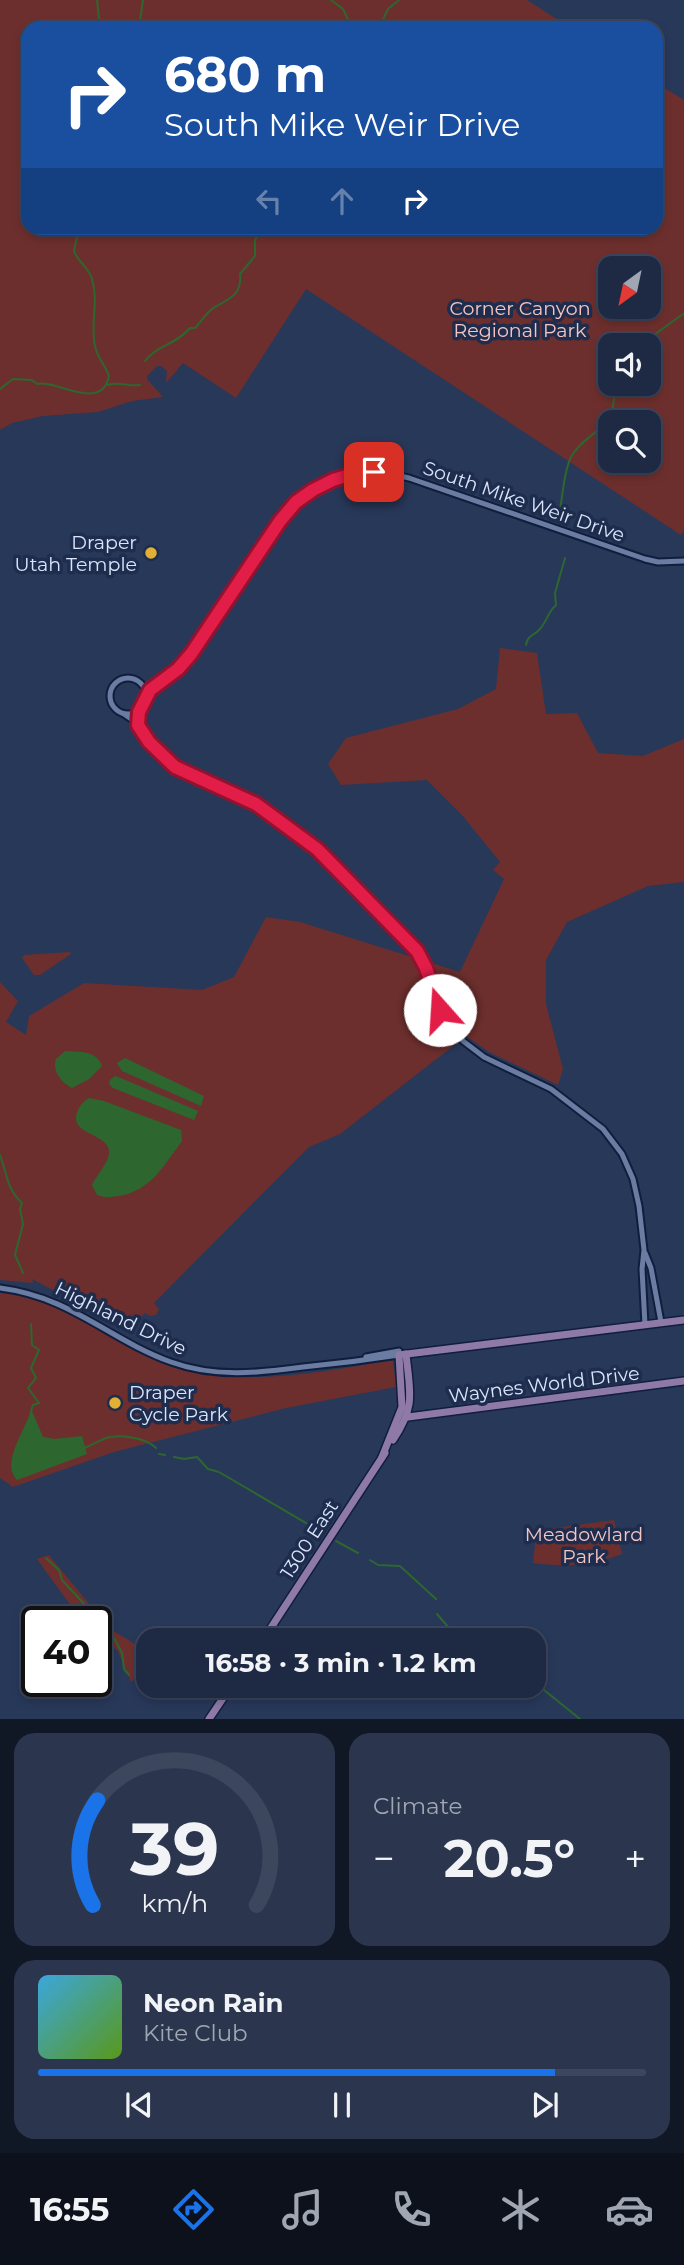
<!DOCTYPE html>
<html lang="en">
<head>
<meta charset="utf-8">
<style>
	:root { --surface:#1e2a43; --page:#2b364e; --text:#f1f3f6; --muted:#a1a7b2; --line:#3c465c; --accent:#1a73e8 }
	body { margin:0; font-family:Montserrat,sans-serif; background:var(--page); color:var(--text); height:100vh; display:flex; flex-direction:column; font-size:26px; white-space:nowrap }
	* { box-sizing:border-box; margin:0 }
	p { font-size:23px; color:var(--muted) }
	.icon { flex:none; width:38px; height:38px; fill:none; stroke:currentColor; stroke-width:2; stroke-linecap:round; stroke-linejoin:round }
	.map { position:relative; height:1719px; overflow:hidden }
	.drawer { display:flex; flex-direction:column; gap:14px; padding:14px; background:#101725; flex:1 }
	.drawer>* { flex:none }
	.banner { position:absolute; left:21px; top:21px; width:642px; height:214px; border-radius:21px; box-shadow:0 4px 10px #0003,0 0 0 2px var(--line); background:#1a4fa0; color:#fff; overflow:hidden }
	.needle { width:46px; rotate:213deg }
	.tools { position:absolute; left:598px; top:256px; display:grid; gap:14px }
	.tools a { display:grid; place-items:center; width:63px; height:63px; border-radius:14px; background:var(--surface); box-shadow:0 4px 10px #0003,0 0 0 2px var(--line); font-size:35px }
	.speed { position:absolute; left:21px; top:1606px; display:flex; gap:14px; font-size:35px; font-weight:700; text-align:center }
	.speed>* { display:grid; place-content:center; width:91px; height:91px; border-radius:50%; background:var(--surface); box-shadow:0 4px 10px #0003,0 0 0 2px var(--line); line-height:1 }
	.speed .limit { border:4px solid #111; border-radius:10px; background:#fff; color:#111 }
	.pin { position:absolute; display:grid; place-items:center; width:60px; height:60px; color:#fff; margin:-30px; border-radius:14px; box-shadow:0 4px 10px #0006 }
	.me { position:absolute; width:77px; margin:-38px; rotate:341deg; stroke-linejoin:round; filter:drop-shadow(0 0 5px #0008) }
	.turn { display:flex; align-items:center; gap:24px; height:147px; padding:0 28px; font-size:32px }
	.turn .icon { width:91px; height:91px; stroke-width:2.5 }
	.turn b { display:block; font-size:49px; line-height:60px }
	.lanes { display:flex; align-items:center; height:66px; padding:0 28px; background:#0003; justify-content:center; gap:35px; direction:ltr }
	.lanes .off { opacity:.35 }
	.big { font-size:52px; font-weight:700; line-height:1.1 }
	.drawer .widget { flex:1; display:flex; flex-direction:column; justify-content:center; gap:10px; min-width:0; padding:0 24px; border-radius:21px; background:var(--page) }
	.drawer .dial { align-items:center; gap:0 }
	.dial svg { height:182px; overflow:visible; fill:none; stroke:var(--line); stroke-width:7; stroke-linecap:round; text-anchor:middle }
	.dial text { fill:var(--text); stroke:none }
	.song { display:flex; align-items:center; gap:21px }
	.cover { width:84px; height:84px; border-radius:10px; background:linear-gradient(135deg,hsl(200 70% 55%),hsl(90 70% 35%)) }
	.played { height:7px; border-radius:4px; background:linear-gradient(90deg,var(--accent) 85%,var(--line) 85%) }
	.keys { display:flex; justify-content:space-around; direction:ltr }
	.heat { display:flex; justify-content:space-between; align-items:center; font-size:38px; direction:ltr }
	.drawer .tiles { flex:1; display:grid; gap:14px; grid-template-columns:1fr 1fr }
	.widget:last-child { grid-column:span 2 }
	.trip { position:absolute; left:136px; top:1628px; width:410px; height:70px; border-radius:21px; background:var(--surface); box-shadow:0 4px 10px #0003,0 0 0 2px var(--line); font-weight:700; line-height:70px; text-align:center }
	.menu { display:flex; height:112px; justify-content:space-around; align-items:center; background:#0c111b; color:var(--muted) }
	.menu .icon { width:49px; height:49px }
	.menu .on { color:var(--accent) }
	.menu b { font-size:32px; color:var(--text) }
	.map>svg:first-child { display:block }
	.green { fill:#6d2f2d; fill-rule:evenodd }
	.water { fill:#2d672f }
	.lines { fill:none; stroke-linecap:round; stroke-linejoin:round }
	.stream { stroke:#2d672f; stroke-width:2 }
	.minor-casing { stroke:#101e3d; stroke-width:9 }
	.major-casing { stroke:#101e3d; stroke-width:10 }
	.minor { stroke:#6a7ca2; stroke-width:5 }
	.major { stroke:#8e79a7; stroke-width:7 }
	.route-casing { stroke:#92132f; stroke-width:18 }
	.route { stroke:#e11d48; stroke-width:12 }
	.poi-dot { fill:#e2ae34; stroke:#1e2d4e; stroke-width:2.5 }
	.labels { text-anchor:middle; stroke-width:7; stroke-linejoin:round; paint-order:stroke }
	.park-label { font-size:19px; fill:#f4c5c1; stroke:#1e2d4e }
	.street-label { font-size:19px; fill:#dae5fb; stroke:#1e2d4e }
	.poi-label { font-size:19px; fill:#dae5fb; stroke:#1e2d4e; text-anchor:end }
</style>
</head>
<body>
<div class="map">
<svg width="684" height="1719" viewBox="0 0 684 1719">
	<rect width="100%" height="100%" fill="#283859"/>
	<g class="green">
		<path d="M0,0H527L571,28H28V228H656V83L684,100V530L681,535L306,289L236,398L183,363L166,383L167,371L161,366H157L147,376V379L163,397L132,401L98,412L43,416L12,423L0,430ZM611,268H649V306H611ZM611,345H649V383H611ZM611,422H649V460H611Z"/>
		<path d="M500,648L537,653L546,714L577,713L598,753L643,756L684,739V882L648,886L567,922L546,960V1004L563,1069L558,1085L489,1052L466,1036L340,1134L309,1147L154,1303L159,1309L156,1315L150,1316L145,1313L128,1330L32,1279L33,1283L0,1280V982L18,1001L6,1022L26,1035L29,1016L84,983L202,990L234,977L266,917L300,922L460,972L504,879L493,870L500,862L462,815L427,780L341,785L328,764L346,738L458,709L496,689Z"/>
		<path d="M70,952L71,954L40,975H34L22,958L24,955Z"/>
		<path d="M0,1293C60,1298 103,1336 156,1360C223,1392 321,1372 393,1360L396,1387L286,1408L114,1452L13,1487L0,1478Z"/>
		<path d="M614,1520L622,1554C591,1566 565,1567 533,1563L537,1525L540,1530Z"/>
		<path d="M49,1555L90,1605L96,1620L138,1646L149,1641V1665L131,1682L118,1651L96,1632V1622H87L69,1603L37,1559Z"/>
	</g>
	<g class="water">
		<path d="M65,1051C80,1052 96,1050 102,1066L89,1079L72,1088C61,1082 52,1071 56,1059Z"/>
		<path d="M125,1058L204,1096L201,1106L122,1071L117,1063Z"/>
		<path d="M115,1076L123,1079L198,1111L194,1120L113,1088L109,1084L110,1080Z"/>
		<path d="M89,1098L104,1101L181,1130L182,1141C163,1166 152,1190 119,1196C111,1197 105,1198 97,1195L92,1185C96,1176 111,1160 109,1150C106,1132 67,1135 78,1110C81,1104 84,1101 89,1098Z"/>
		<path d="M31,1409L43,1437L54,1439L82,1436L87,1454L17,1480C0,1462 26,1431 31,1409Z"/>
	</g>
	<g class="lines">
		<g class="stream">
			<path d="M97,0L100,28"/>
			<path d="M331,0L343,9L352,28"/>
			<path d="M139,28L143,0"/>
			<path d="M379,28L388,9L399,0"/>
			<path d="M640,345L683,314"/>
			<path d="M145,361C158,344 176,345 190,328H195C202,321 207,311 215,307C231,298 242,294 240,274L255,256V240L262,228"/>
			<path d="M108,385C118,381 129,387 140,385"/>
			<path d="M0,389L13,379L32,380L37,384C56,379 102,413 109,376C106,366 97,358 95,346C90,323 99,302 92,279C89,268 78,262 74,251L79,228"/>
			<path d="M559,515C563,497 563,473 571,457C584,433 612,432 614,398C614,393 611,387 611,382"/>
			<path d="M526,645C528,634 533,637 540,629C547,621 548,612 556,605L555,593L565,558"/>
			<path d="M0,1155C7,1173 6,1188 22,1203L20,1209L23,1224L15,1255L23,1273"/>
			<path d="M31,1324L32,1345L39,1350L31,1368L36,1378L28,1388L39,1403L33,1405L31,1411"/>
			<path d="M84,1448C93,1445 102,1438 111,1437C124,1435 146,1438 156,1448"/>
			<path d="M159,1454L165,1455"/>
			<path d="M174,1457L184,1459L197,1457L208,1469L219,1472L323,1533"/>
			<path d="M336,1541L358,1553"/>
			<path d="M46,1558L59,1570L62,1580L87,1607L94,1619L113,1636L122,1653L124,1669L129,1675"/>
			<path d="M370,1560L378,1565L400,1566L436,1599"/>
			<path d="M437,1614L449,1628L468,1640"/>
			<path d="M534,1680L542,1685L544,1690L580,1719"/>
		</g>
		<g class="minor-casing">
			<g id="minor">
				<circle cx="128" cy="696" r="18"/>
				<path d="M146,698C155,680 178,671 191,654C211,625 231,595 251,565C263,547 274,528 287,512C317,475 366,467 409,478L645,559L658,562L684,561"/>
				<path d="M124,714L134,721L153,747L175,767L256,804L317,849L413,946L424,962L438,1006L447,1022L463,1041L484,1057L551,1089L603,1129L622,1154L633,1179L639,1206L644,1250L642,1269L645,1325"/>
				<path d="M645,1253L651,1268L661,1322"/>
				<path d="M0,1288C71,1297 108,1339 171,1362C215,1378 258,1373 303,1367C335,1364 367,1360 399,1355"/>
				<path d="M366,1357L399,1351"/>
			</g>
		</g>
		<g class="major-casing">
			<g id="major">
				<path d="M408,1417L684,1381"/>
				<path d="M393,1440C416,1406 410,1393 406,1354"/>
				<path d="M382,1457L402,1407L399,1355L684,1320"/>
				<path d="M263,1640L385,1453"/>
				<path d="M209,1719L232,1685"/>
			</g>
		</g>
		<use href="#minor" class="minor"/>
		<use href="#major" class="major"/>
	</g>
	<g class="lines">
		<g class="route-casing">
			<path id="route" d="M374,472L356,473L333,480L313,490L296,502L280,521L191,654L178,669L150,690L139,712L138,725L149,742L175,767L256,804L317,849L417,951L426,968L440,1010"/>
		</g>
		<use href="#route" class="route"/>
	</g>
	<g class="poi-dot">
		<circle cx="151" cy="553" r="7"/>
		<circle cx="115" cy="1403" r="7"/>
	</g>
	<g class="labels">
		<g class="park-label">
			<text x="520" y="315">Corner Canyon<tspan x="520" dy="22">Regional Park</tspan></text>
			<text x="584" y="1541">Meadowlard<tspan x="584" dy="22">Park</tspan></text>
		</g>
		<g class="street-label">
			<text transform="translate(524 501) rotate(19)" y="7">South Mike Weir Drive</text>
			<text transform="translate(121 1318) rotate(26)" y="7">Highland Drive</text>
			<text transform="translate(544 1384) rotate(-7)" y="7">Waynes World Drive</text>
			<text transform="translate(309 1539) rotate(-57)" y="7">1300 East</text>
		</g>
		<g class="poi-label">
			<text x="137" y="549">Draper<tspan x="137" dy="22">Utah Temple</tspan></text>
			<text x="129" y="1399" text-anchor="start">Draper<tspan x="129" dy="22">Cycle Park</tspan></text>
		</g>
	</g>
</svg>
<div class="tools">
<a><svg class="needle" viewBox="-14 -14 28 28"><path d="M0-13l5 13h-10z" fill="#e53935"/><path d="M0 13l5-13h-10z" fill="#a1a7b2"/></svg></a>
<a><svg class="icon" aria-label="sound" viewBox="0 0 24 24"><path d="M4 9h4l5-4v14l-5-4H4zM17 9q2 3 0 6"/></svg></a>
<a><svg class="icon" aria-label="search" viewBox="0 0 24 24"><circle cx="10" cy="10" r="6"/><path d="M15 15l6 6"/></svg></a>
</div>
<div class="speed"><div class="limit">40</div></div>
<div class="pin" style="left:374px;top:472px;background:#d93025"><svg class="icon" aria-label="arrive" viewBox="0 0 24 24"><path d="M6 21V4h12l-3 4 3 4H6"/></svg></div>
<svg class="me" style="left:440px;top:1010px" viewBox="-20 -20 40 40"><circle r="19" fill="#fff"/><path d="M0-13L10 11 0 6-10 11z" fill="#e11d48"/></svg>
<div class="trip">16:58 · 3 min · 1.2 km</div>
<div class="banner">
<div class="turn"><svg class="icon" aria-label="right" viewBox="0 0 24 24"><path d="M7 20v-9h11M14 6l5 5-5 5"/></svg><div><b>680 m</b>South Mike Weir Drive</div></div>
<div class="lanes"><svg class="icon off" aria-label="left" viewBox="0 0 24 24"><path d="M17 20v-9H6M10 6l-5 5 5 5"/></svg><svg class="icon off" aria-label="ahead" viewBox="0 0 24 24"><path d="M12 20V5M6 11l6-6 6 6"/></svg><svg class="icon" aria-label="right" viewBox="0 0 24 24"><path d="M7 20v-9h11M14 6l5 5-5 5"/></svg></div>
</div>
</div>
<section class="drawer">
<div class="tiles">
<div class="widget dial"><svg viewBox="0 0 100 80">
<path d="M14 69A42 42 0 1 1 86 69"/>
<path d="M14 69A42 42 0 0 1 16 23" stroke="#1a73e8"/>
<text x="50" y="56" font-size="32" font-weight="700">39</text>
<text x="50" y="72" font-size="11">km/h</text>
</svg></div>
<div class="widget"><p>Climate</p>
<div class="heat"><a>−</a><b class="big">20.5°</b><a>+</a></div>
</div>
<div class="widget">
<div class="song"><i class="cover"></i><div><b>Neon Rain</b><p>Kite Club</p></div></div>
<div class="played"></div>
<div class="keys"><svg class="icon" aria-label="previous" viewBox="0 0 24 24"><path d="M18 5L8 12l10 7zM5 5v14"/></svg><svg class="icon" aria-label="pause" viewBox="0 0 24 24"><path d="M8 5v14M16 5v14"/></svg><svg class="icon" aria-label="next" viewBox="0 0 24 24"><path d="M6 5l10 7-10 7zM19 5v14"/></svg></div>
</div>
</div>
</section>
<nav class="menu">
<b>16:55</b>
<svg class="icon on" aria-label="directions" viewBox="0 0 24 24"><path d="M12 3l9 9-9 9-9-9zM9 14v-3h6M13 9l2 2-2 2"/></svg>
<svg class="icon" aria-label="music" viewBox="0 0 24 24"><path d="M9 18V5l10-2v13"/><circle cx="6" cy="18" r="3"/><circle cx="16" cy="16" r="3"/></svg>
<svg class="icon" aria-label="phone" viewBox="0 0 24 24"><path d="M5 4h4l2 5-3 2q2 4 5 5l2-3 5 2v4C11 20 4 13 5 4z"/></svg>
<svg class="icon" aria-label="climate" viewBox="0 0 24 24"><path d="M12 3v18M4 7l16 10M4 17L20 7"/></svg>
<svg class="icon" aria-label="car" viewBox="0 0 24 24"><path d="M5 17H2v-5l4-1 3-4h7l3 4 3 1v5h-3M9 17h6M6 11h13"/><circle cx="7" cy="17" r="2"/><circle cx="17" cy="17" r="2"/></svg>
</nav>
</body>
</html>
